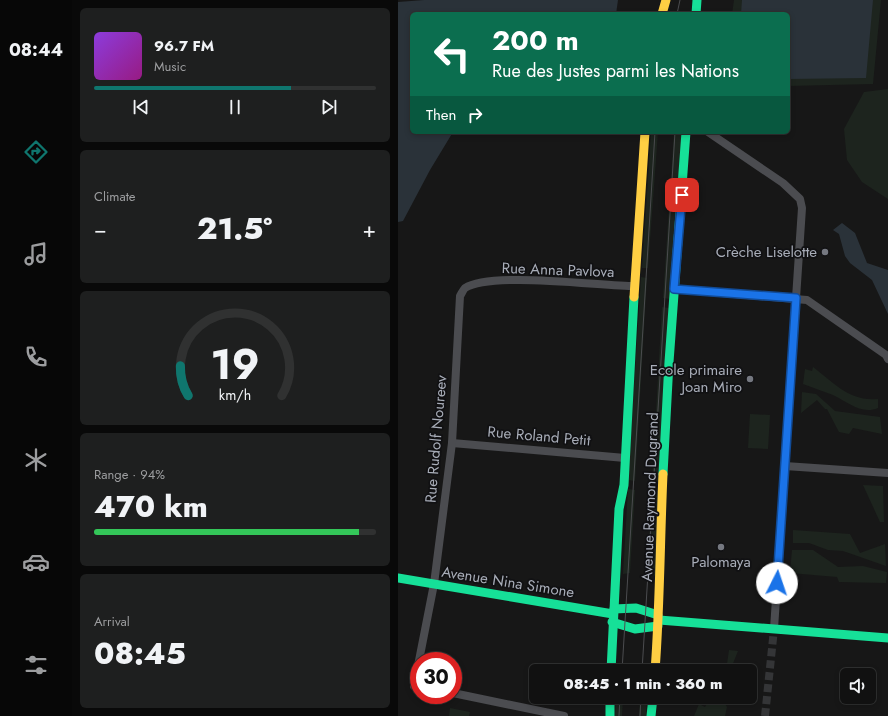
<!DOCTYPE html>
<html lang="en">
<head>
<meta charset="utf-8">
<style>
	:root { --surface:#111; --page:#1e1f1f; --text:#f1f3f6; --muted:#9c9d9f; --line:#303131; --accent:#0f766e }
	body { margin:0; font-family:Jost,sans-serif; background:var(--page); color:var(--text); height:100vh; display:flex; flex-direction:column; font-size:15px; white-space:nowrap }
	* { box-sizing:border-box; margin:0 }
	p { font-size:13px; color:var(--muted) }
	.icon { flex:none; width:22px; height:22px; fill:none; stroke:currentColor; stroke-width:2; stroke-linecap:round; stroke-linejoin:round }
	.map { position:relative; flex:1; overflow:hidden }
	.sheet { display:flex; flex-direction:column; gap:8px; padding:8px; background:#090909; width:326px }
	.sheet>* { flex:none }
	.banner { position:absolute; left:12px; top:12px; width:380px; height:122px; border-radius:6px; box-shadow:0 2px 6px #0003,0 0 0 1px var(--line); background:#0b6e4f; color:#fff; overflow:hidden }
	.controls { position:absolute; left:442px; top:668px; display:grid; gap:8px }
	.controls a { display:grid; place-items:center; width:36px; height:36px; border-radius:6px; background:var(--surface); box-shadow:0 2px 6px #0003,0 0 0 1px var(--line); font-size:20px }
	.speed { position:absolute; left:12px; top:652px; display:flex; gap:8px; font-size:20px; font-weight:700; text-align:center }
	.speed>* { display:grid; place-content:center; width:52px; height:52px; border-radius:50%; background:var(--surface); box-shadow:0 2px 6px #0003,0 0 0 1px var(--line); line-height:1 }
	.speed .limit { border:6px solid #d22; background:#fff; color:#111 }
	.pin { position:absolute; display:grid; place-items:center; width:34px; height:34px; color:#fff; margin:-17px; border-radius:8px; box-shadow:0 2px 6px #0006 }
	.me { position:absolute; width:44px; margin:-22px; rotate:4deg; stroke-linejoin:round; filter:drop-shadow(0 0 3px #0008) }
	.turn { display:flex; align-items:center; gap:14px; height:84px; padding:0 16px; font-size:18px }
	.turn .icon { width:52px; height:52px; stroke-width:2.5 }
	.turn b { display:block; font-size:28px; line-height:34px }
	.then { display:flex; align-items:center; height:38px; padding:0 16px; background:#0003; gap:8px; font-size:15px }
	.big { font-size:30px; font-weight:800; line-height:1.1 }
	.sheet .tile { flex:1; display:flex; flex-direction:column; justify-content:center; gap:6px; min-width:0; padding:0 14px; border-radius:6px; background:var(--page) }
	.sheet .dial { align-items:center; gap:0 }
	.dial svg { height:104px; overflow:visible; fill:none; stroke:var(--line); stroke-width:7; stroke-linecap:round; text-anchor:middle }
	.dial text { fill:var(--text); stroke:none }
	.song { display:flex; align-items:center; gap:12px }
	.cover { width:48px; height:48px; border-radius:6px; background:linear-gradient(135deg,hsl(270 70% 55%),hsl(310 70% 35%)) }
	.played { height:4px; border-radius:2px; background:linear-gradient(90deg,var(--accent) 70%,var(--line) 70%) }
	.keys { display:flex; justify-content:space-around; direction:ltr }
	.heat { display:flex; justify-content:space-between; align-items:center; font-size:22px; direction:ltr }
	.charge { height:6px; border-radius:3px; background:linear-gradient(90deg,#34c759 94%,var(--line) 0) }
	.trip { position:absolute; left:131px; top:664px; width:228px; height:40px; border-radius:6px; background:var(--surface); box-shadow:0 2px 6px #0003,0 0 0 1px var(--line); font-weight:800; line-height:40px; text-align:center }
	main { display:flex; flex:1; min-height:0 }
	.menu { display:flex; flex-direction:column; width:72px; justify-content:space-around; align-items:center; background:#070707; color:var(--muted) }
	.menu .icon { width:28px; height:28px }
	.menu .current { color:var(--accent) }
	.menu b { font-size:18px; color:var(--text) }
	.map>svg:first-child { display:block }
	.green { fill:#1d241e }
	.water { fill:#2a3239 }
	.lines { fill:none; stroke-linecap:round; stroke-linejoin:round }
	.street-tunnel { stroke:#343537; stroke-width:8; stroke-dasharray:8 4; stroke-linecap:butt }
	.street { stroke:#4b4c50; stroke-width:8 }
	.fast { stroke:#16e098; stroke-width:9 }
	.slow { stroke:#ffcf43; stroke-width:9 }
	.tram { stroke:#4b4c4f; stroke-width:1 }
	.route-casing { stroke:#114b97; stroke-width:10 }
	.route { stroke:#1a73e8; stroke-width:7 }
	.poi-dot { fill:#757880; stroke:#111113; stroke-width:1.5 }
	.labels { text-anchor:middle; stroke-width:3.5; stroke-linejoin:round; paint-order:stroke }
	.poi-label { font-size:15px; fill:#a8adb8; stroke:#111113; text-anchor:end }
	.street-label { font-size:15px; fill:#a8adb8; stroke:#111113 }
</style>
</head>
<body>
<main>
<nav class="menu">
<b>08:44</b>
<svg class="icon current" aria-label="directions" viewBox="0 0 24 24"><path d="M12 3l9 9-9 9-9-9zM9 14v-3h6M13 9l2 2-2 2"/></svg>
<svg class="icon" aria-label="music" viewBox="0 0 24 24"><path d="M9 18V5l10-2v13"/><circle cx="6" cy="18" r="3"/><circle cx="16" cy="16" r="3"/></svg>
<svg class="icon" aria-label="phone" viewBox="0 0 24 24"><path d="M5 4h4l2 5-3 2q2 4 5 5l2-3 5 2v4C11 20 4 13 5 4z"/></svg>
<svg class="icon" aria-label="climate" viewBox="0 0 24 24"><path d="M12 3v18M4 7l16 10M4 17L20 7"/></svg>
<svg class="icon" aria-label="car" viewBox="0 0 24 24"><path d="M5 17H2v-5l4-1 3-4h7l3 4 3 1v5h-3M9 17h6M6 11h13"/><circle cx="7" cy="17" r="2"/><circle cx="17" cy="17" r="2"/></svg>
<svg class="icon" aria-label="filters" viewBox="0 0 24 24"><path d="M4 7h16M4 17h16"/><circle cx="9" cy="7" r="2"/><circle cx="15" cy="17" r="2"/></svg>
</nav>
<section class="sheet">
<div class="tile">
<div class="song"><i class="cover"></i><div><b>96.7 FM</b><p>Music</p></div></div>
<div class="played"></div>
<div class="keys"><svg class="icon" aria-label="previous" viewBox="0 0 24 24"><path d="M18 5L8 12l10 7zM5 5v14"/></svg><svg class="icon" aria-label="pause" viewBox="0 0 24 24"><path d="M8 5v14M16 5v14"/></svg><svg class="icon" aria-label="next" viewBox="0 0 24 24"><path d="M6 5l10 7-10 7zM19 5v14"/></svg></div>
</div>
<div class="tile"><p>Climate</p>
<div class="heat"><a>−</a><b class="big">21.5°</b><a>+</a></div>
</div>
<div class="tile dial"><svg viewBox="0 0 100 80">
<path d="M14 69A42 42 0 1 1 86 69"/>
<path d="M14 69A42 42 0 0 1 8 46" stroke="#0f766e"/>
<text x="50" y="56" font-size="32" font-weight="700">19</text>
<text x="50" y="72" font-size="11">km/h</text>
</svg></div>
<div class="tile"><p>Range · 94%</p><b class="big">470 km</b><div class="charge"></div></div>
<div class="tile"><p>Arrival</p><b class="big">08:45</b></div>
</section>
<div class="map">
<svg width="490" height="716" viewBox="0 0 490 716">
	<rect width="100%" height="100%" fill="#171717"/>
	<g class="green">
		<path d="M336,0H483L475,84L390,86V14H334Z"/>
		<path d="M490,89V199L464,182L449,160L446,129L466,92Z"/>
		<path d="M253,132H260L250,268H244Z"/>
		<path d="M276,132H284L272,299L265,298Z"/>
		<path d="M243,277L249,278L237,481L230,480Z"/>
		<path d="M264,307L271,308L261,482L254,481Z"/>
		<path d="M415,367C436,383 452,402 480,399V408C463,415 450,402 435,395C425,391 415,388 405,384L407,369L414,371Z"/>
		<path d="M404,392L418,394L437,411L482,417L484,434L455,428L451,434L441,432L429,409H427L419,400L403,413Z"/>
		<path d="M352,414L372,415L370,449L350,448Z"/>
		<path d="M465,485L485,486L486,522H482Z"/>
		<path d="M230,489L237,490L232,573L225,574Z"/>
		<path d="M254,491H260L258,576L249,574Z"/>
		<path d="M395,530L452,534L462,553L487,544L488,566L445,551L430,550L411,543H395Z"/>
		<path d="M394,550H415L440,567L465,566L489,572L488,583L441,582L439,577L392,573Z"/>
		<path d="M331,650L340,651L332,671H328Z"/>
		<path d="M218,697H225L224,716H217Z"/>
		<path d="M242,697H249L248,716H241Z"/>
		<path d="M313,697H323L329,707L327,716H296L301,704L307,707Z"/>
		<path d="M52,708L72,712L71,716H51Z"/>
	</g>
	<g class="water">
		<path d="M26,0H220L218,14H14V132H55L32,170L5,221L0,222V2Z"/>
		<path d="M344,0H475L468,78L390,79V14H343Z"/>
		<path d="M444,223L457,233L469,263L490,270V314L474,280L452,263L447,256L441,234L435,230Z"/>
	</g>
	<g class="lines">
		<path class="street-tunnel" d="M367,716L376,629"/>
		<g class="street">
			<path d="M310,132L385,183L402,199L404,208L376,629"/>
			<path d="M276,289L409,300L488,355L490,359"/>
			<path d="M54,443L227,458"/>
			<path d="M387,466L490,473"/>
			<path d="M21,687L16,686L36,584L54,443L62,296C64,293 65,290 67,288C93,271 202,286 237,286"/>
			<path d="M55,693L166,716"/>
		</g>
		<g class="fast">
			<path d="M298,14L299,0"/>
			<path d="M265,474L271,362L288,132"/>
			<path d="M0,578L215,614"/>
			<path d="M216,609L238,608L260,615"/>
			<path d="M261,620L490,638"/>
			<path d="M214,622L237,629L260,626"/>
			<path d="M213,671L221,509L226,485L236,297"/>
			<path d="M212,697V716"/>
			<path d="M253,716L255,697"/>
		</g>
		<g class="slow">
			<path d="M264,14L268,0"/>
			<path d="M236,297L247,132"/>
			<path d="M257,671C262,605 262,540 265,474"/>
		</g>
		<g class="tram">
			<path d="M279,14L282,0"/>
			<path d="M224,671L257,132"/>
			<path d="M244,671L277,132"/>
			<path d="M221,716L222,697"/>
			<path d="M242,716L243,697"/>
		</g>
	</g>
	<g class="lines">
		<g class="route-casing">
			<path id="route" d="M284,195L276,289L398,298L379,583"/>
		</g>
		<use href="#route" class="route"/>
	</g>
	<g class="poi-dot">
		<circle cx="427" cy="252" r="4"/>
		<circle cx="352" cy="379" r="4"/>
		<circle cx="323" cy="547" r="4"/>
	</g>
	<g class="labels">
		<g class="poi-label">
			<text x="419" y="257">Crèche Liselotte</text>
			<text x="344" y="375">Ecole primaire<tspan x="344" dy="17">Joan Miro</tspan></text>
			<text x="323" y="567" text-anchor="middle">Palomaya</text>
		</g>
		<g class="street-label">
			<text transform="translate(160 270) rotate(2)" y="5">Rue Anna Pavlova</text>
			<text transform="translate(141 436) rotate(5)" y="5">Rue Roland Petit</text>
			<text transform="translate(38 439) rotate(-85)" y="5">Rue Rudolf Noureev</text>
			<text transform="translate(252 497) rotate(-88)" y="5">Avenue Raymond Dugrand</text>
			<text transform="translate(110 582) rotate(9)" y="5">Avenue Nina Simone</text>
		</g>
	</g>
</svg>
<div class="controls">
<a><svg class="icon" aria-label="sound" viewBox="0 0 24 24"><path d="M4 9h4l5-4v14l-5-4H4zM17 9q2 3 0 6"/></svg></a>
</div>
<div class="speed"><div class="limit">30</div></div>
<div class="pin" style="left:284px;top:195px;background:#d93025"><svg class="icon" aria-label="arrive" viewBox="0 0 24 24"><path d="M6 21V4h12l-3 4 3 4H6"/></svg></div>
<svg class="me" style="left:379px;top:583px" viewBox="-20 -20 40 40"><circle r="19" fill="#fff"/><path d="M0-13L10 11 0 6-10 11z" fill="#1a73e8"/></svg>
<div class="trip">08:45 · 1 min · 360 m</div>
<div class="banner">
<div class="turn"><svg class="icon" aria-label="left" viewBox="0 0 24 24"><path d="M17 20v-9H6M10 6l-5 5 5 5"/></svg><div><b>200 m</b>Rue des Justes parmi les Nations</div></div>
<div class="then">Then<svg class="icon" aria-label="right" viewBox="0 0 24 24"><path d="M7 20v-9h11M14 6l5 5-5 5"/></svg></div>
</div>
</div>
</main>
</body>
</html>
